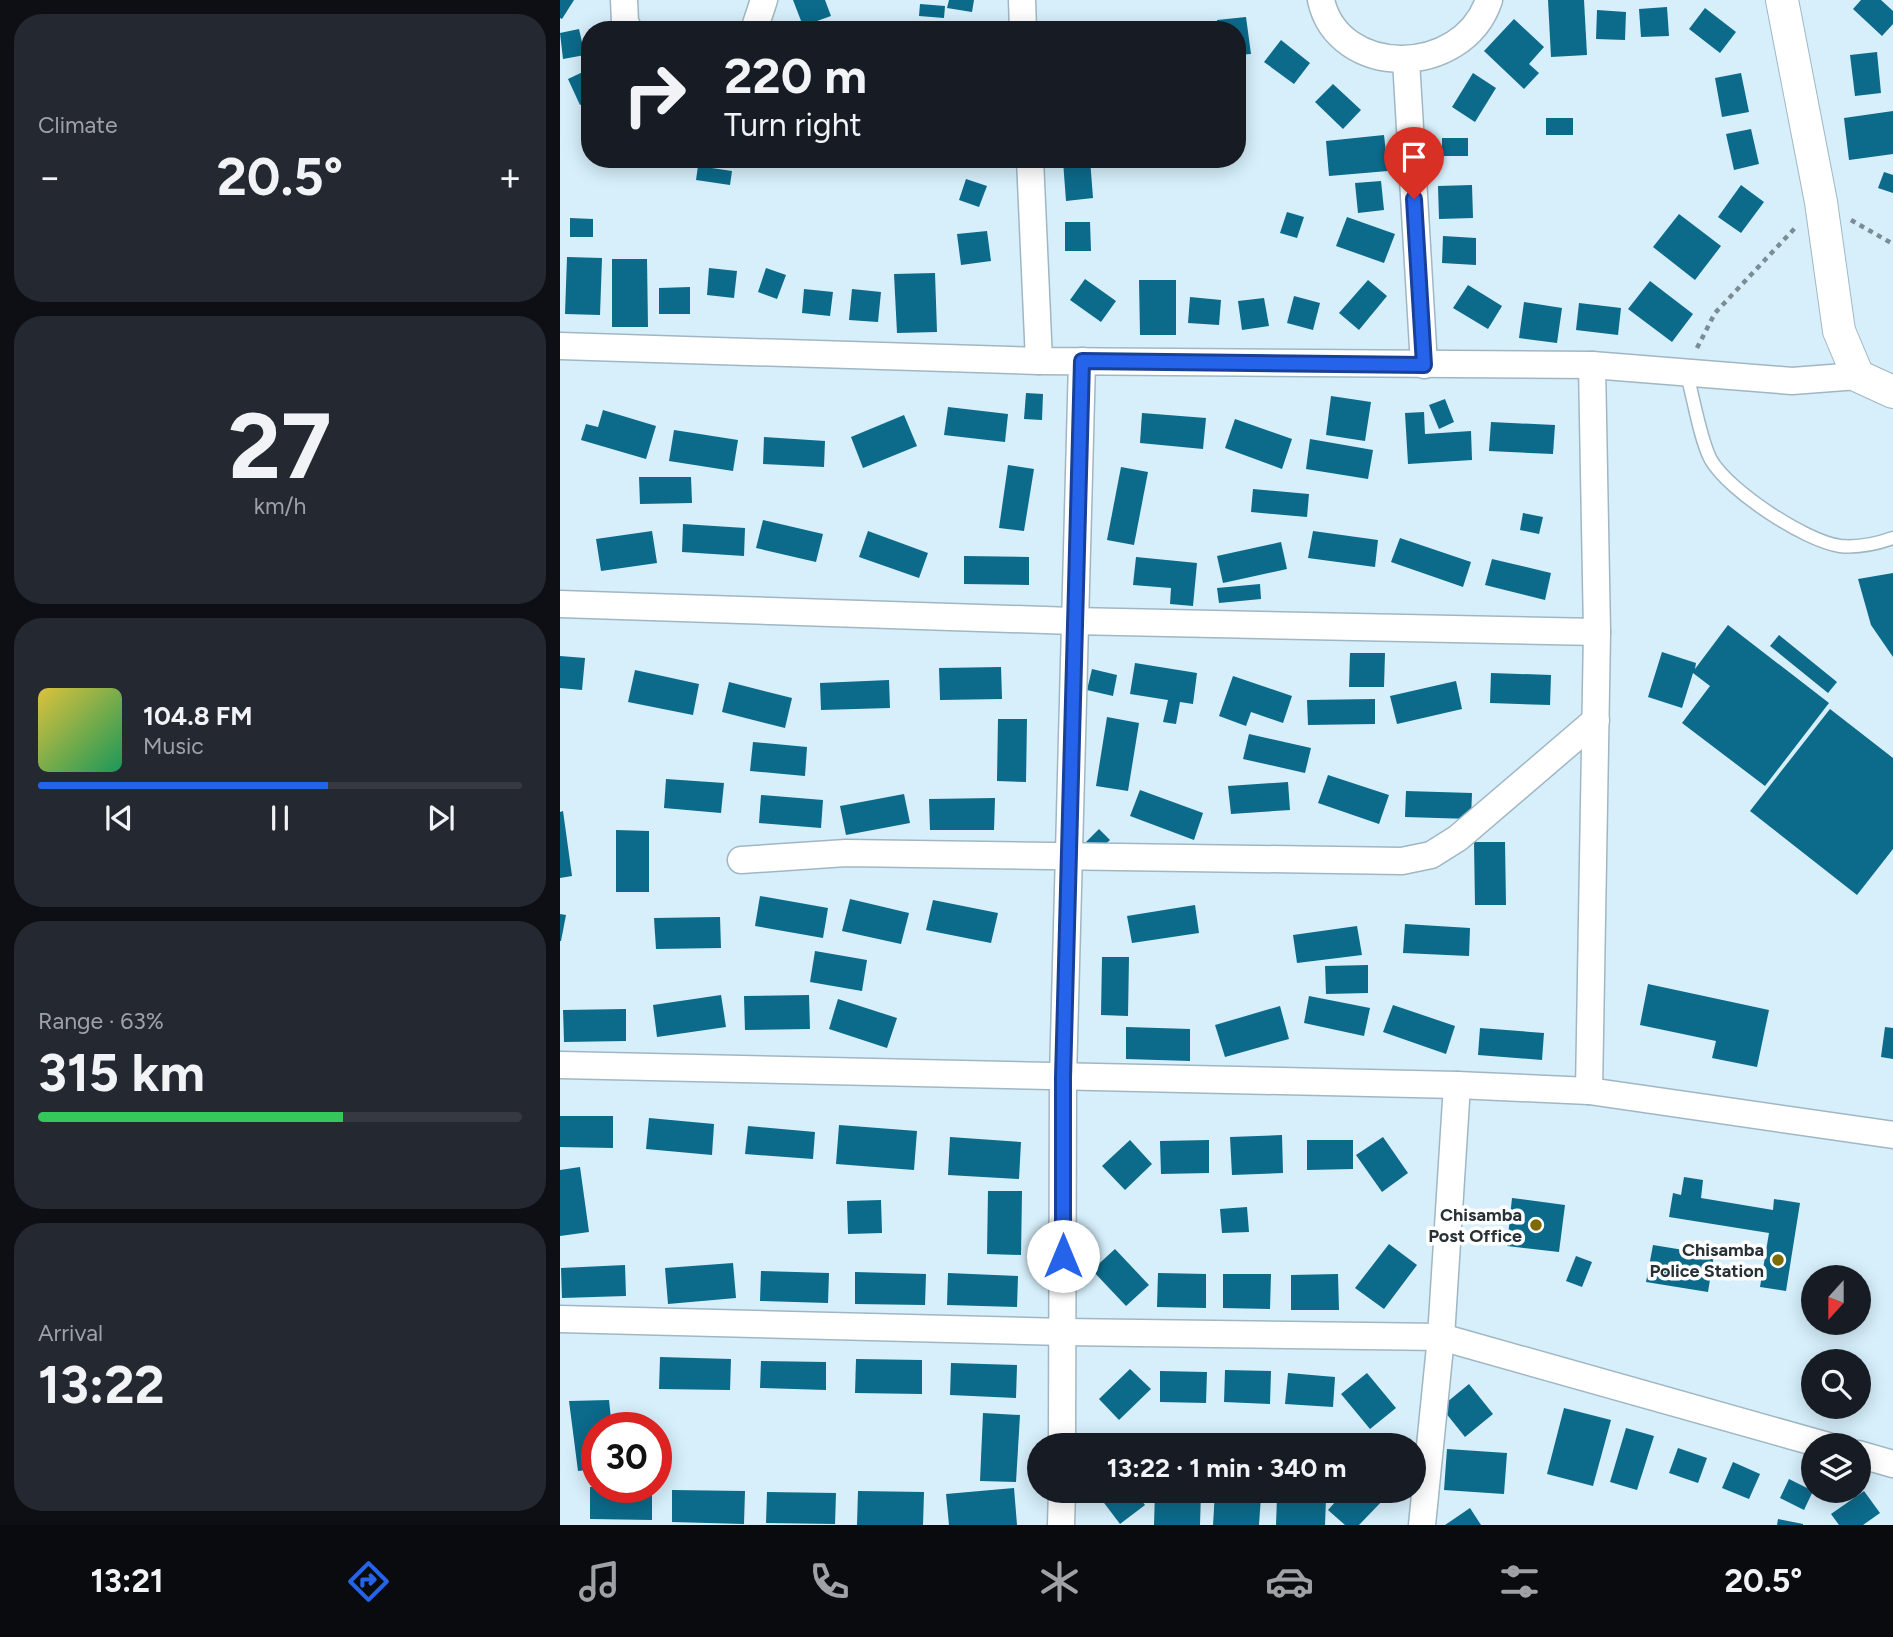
<!DOCTYPE html>
<html lang="en">
<head>
<meta charset="utf-8">
<style>
	:root { --surface:#171b24; --page:#242831; --text:#f1f3f6; --muted:#9ea1a6; --line:#363941; --accent:#2563eb }
	body { margin:0; font-family:Figtree,sans-serif; background:var(--page); color:var(--text); height:100vh; display:flex; flex-direction:column; font-size:26px; white-space:nowrap }
	* { box-sizing:border-box; margin:0 }
	p { font-size:23px; color:var(--muted) }
	.icon { flex:none; width:38px; height:38px; fill:none; stroke:currentColor; stroke-width:2; stroke-linecap:round; stroke-linejoin:round }
	.map { position:relative; flex:1; overflow:hidden }
	.drawer { display:flex; flex-direction:column; gap:14px; padding:14px; background:#0d0f14; width:560px }
	.drawer>* { flex:none }
	.hud { position:absolute; left:21px; top:21px; width:665px; height:147px; border-radius:28px; box-shadow:0 4px 18px #0003; background:#171b24; color:var(--text); overflow:hidden }
	.needle { width:46px; rotate:201deg }
	.fabs { position:absolute; left:1241px; top:1265px; display:grid; gap:14px }
	.fabs a { display:grid; place-items:center; width:70px; height:70px; border-radius:50%; background:var(--surface); box-shadow:0 4px 18px #0003; font-size:35px }
	.speed { position:absolute; left:21px; top:1412px; display:flex; gap:14px; font-size:35px; font-weight:700; text-align:center }
	.speed>* { display:grid; place-content:center; width:91px; height:91px; border-radius:50%; background:var(--surface); box-shadow:0 4px 18px #0003; line-height:1 }
	.speed .limit { border:10px solid #d22; background:#fff; color:#111 }
	.pin { position:absolute; display:grid; place-items:center; width:60px; height:60px; color:#fff; margin:-72px -30px; border-radius:50% 50% 50% 0; rotate:-45deg; box-shadow:0 0 7px #0007 }
	.pin .icon { rotate:45deg }
	.me { position:absolute; width:77px; margin:-38px; rotate:0deg; stroke-linejoin:round; filter:drop-shadow(0 0 5px #0008) }
	.turn { display:flex; align-items:center; gap:24px; height:147px; padding:0 28px; font-size:32px }
	.turn .icon { width:91px; height:91px; stroke-width:2.5 }
	.turn b { display:block; font-size:49px; line-height:60px }
	.big { font-size:52px; font-weight:700; line-height:1.1 }
	.drawer .widget { flex:1; display:flex; flex-direction:column; justify-content:center; gap:10px; min-width:0; padding:0 24px; border-radius:28px; background:var(--page) }
	.drawer .dial { align-items:center; gap:0 }
	.dial b { font-size:91px; line-height:1 }
	.song { display:flex; align-items:center; gap:21px }
	.cover { width:84px; height:84px; border-radius:10px; background:linear-gradient(135deg,hsl(50 70% 55%),hsl(150 70% 35%)) }
	.played { height:7px; border-radius:4px; background:linear-gradient(90deg,var(--accent) 60%,var(--line) 60%) }
	.keys { display:flex; justify-content:space-around; direction:ltr }
	.heat { display:flex; justify-content:space-between; align-items:center; font-size:38px; direction:ltr }
	.charge { height:10px; border-radius:5px; background:linear-gradient(90deg,#34c759 63%,var(--line) 0) }
	.trip { position:absolute; left:467px; top:1433px; width:399px; height:70px; border-radius:35px; background:var(--surface); box-shadow:0 4px 18px #0003; font-weight:700; line-height:70px; text-align:center }
	.tab-bar { display:flex; height:112px; justify-content:space-around; align-items:center; background:#090b0e; color:var(--muted) }
	.tab-bar .icon { width:49px; height:49px }
	.tab-bar .on { color:var(--accent) }
	.tab-bar b { font-size:32px; color:var(--text) }
	main { display:flex; flex:1; min-height:0 }
	.map>svg:first-child { display:block }
	.building { fill:#0c6a8a }
	.lines { fill:none; stroke-linecap:round; stroke-linejoin:round }
	.service-casing { stroke:#a0b7c3; stroke-width:15 }
	.minor-casing { stroke:#a0b7c3; stroke-width:29 }
	.tertiary-casing { stroke:#a0b7c3; stroke-width:34 }
	.path { stroke:#7b8c94; stroke-width:4.5; stroke-dasharray:5 5; stroke-linecap:butt }
	.service { stroke:#fff; stroke-width:12 }
	.minor { stroke:#fff; stroke-width:26 }
	.tertiary { stroke:#fff; stroke-width:32 }
	.route-casing { stroke:#184099; stroke-width:18 }
	.route { stroke:#2563eb; stroke-width:12 }
	.poi-dot { fill:#7e6b04; stroke:#fff; stroke-width:2.5 }
	.labels { text-anchor:middle; stroke-width:7; stroke-linejoin:round; paint-order:stroke }
	.poi-label { font-size:18px; font-weight:bold; fill:#283236; stroke:#fff; text-anchor:end }
</style>
</head>
<body>
<main>
<section class="drawer">
<div class="widget"><p>Climate</p>
<div class="heat"><a>−</a><b class="big">20.5°</b><a>+</a></div>
</div>
<div class="widget dial"><b>27</b><p>km/h</p></div>
<div class="widget">
<div class="song"><i class="cover"></i><div><b>104.8 FM</b><p>Music</p></div></div>
<div class="played"></div>
<div class="keys"><svg class="icon" aria-label="previous" viewBox="0 0 24 24"><path d="M18 5L8 12l10 7zM5 5v14"/></svg><svg class="icon" aria-label="pause" viewBox="0 0 24 24"><path d="M8 5v14M16 5v14"/></svg><svg class="icon" aria-label="next" viewBox="0 0 24 24"><path d="M6 5l10 7-10 7zM19 5v14"/></svg></div>
</div>
<div class="widget"><p>Range · 63%</p><b class="big">315 km</b><div class="charge"></div></div>
<div class="widget"><p>Arrival</p><b class="big">13:22</b></div>
</section>
<div class="map">
<svg width="1333" height="1525" viewBox="0 0 1333 1525">
	<rect width="100%" height="100%" fill="#d6effb"/>
	<g class="building">
		<path d="M0,0H14L2,19L0,18Z"/>
		<path d="M233,0H265L271,16L243,26Z"/>
		<path d="M389,0H414L412,12L387,8Z"/>
		<path d="M988,0H1024L1027,55L991,57Z"/>
		<path d="M1301,0H1321L1333,11V24L1322,36L1293,9Z"/>
		<path d="M360,4L385,6L384,18L359,16Z"/>
		<path d="M1107,7L1109,36L1081,37L1079,9Z"/>
		<path d="M1145,8L1176,32L1160,53L1129,29Z"/>
		<path d="M1037,10L1066,12L1065,40L1036,39Z"/>
		<path d="M686,17L691,54L677,55V30H658L657,20Z"/>
		<path d="M954,19L984,47L969,64L979,73L964,89L924,51Z"/>
		<path d="M361,26L415,27V30H361Z"/>
		<path d="M19,29L25,55L3,59L0,33Z"/>
		<path d="M721,40L750,63L734,84L704,62Z"/>
		<path d="M1317,52L1321,93L1295,96L1290,55Z"/>
		<path d="M27,70L30,101L20,105L8,79Z"/>
		<path d="M913,73L936,88L915,122L892,107Z"/>
		<path d="M1181,73L1189,112L1162,117L1155,78Z"/>
		<path d="M773,84L801,110L783,129L755,102Z"/>
		<path d="M1333,111V154L1289,160L1284,118Z"/>
		<rect x="986" y="118" width="27" height="17"/>
		<path d="M30,119V148L22,146Z"/>
		<path d="M1191,129L1199,164L1174,170L1166,134Z"/>
		<path d="M824,135L828,171L769,176L766,141Z"/>
		<rect x="882" y="138" width="26" height="18"/>
		<path d="M530,159L533,198L506,201L503,161Z"/>
		<path d="M138,166L172,171L170,185L136,180Z"/>
		<path d="M1324,172L1333,175V193L1318,188Z"/>
		<path d="M406,179L427,186L419,207L399,200Z"/>
		<path d="M821,181L824,210L798,213L795,183Z"/>
		<path d="M912,185L913,218L879,219L878,186Z"/>
		<path d="M1181,185L1204,202L1181,233L1158,217Z"/>
		<path d="M727,212L744,217L737,238L720,233Z"/>
		<path d="M1119,214L1161,246L1135,280L1093,247Z"/>
		<path d="M787,217L835,234L824,263L776,246Z"/>
		<path d="M10,218L33,219V237H10Z"/>
		<path d="M505,222H530L531,251H505Z"/>
		<path d="M427,231L431,261L401,265L397,234Z"/>
		<path d="M883,236L916,238V265L882,263Z"/>
		<path d="M7,257L42,258L40,315L5,314Z"/>
		<path d="M52,259H87L88,327H52Z"/>
		<path d="M149,268L177,271L174,298L147,295Z"/>
		<path d="M206,268L226,275L217,299L198,292Z"/>
		<path d="M375,273L377,332L337,333L334,274Z"/>
		<path d="M525,279L556,301L541,322L510,300Z"/>
		<path d="M579,280H616V335H580Z"/>
		<path d="M808,280L827,296L799,330L779,313Z"/>
		<path d="M1090,281L1133,314L1112,342L1068,309Z"/>
		<path d="M908,285L942,306L928,329L893,308Z"/>
		<path d="M130,287V314H99V288Z"/>
		<path d="M244,289L273,292L270,316L242,313Z"/>
		<path d="M292,289L321,292L318,322L289,320Z"/>
		<path d="M734,296L760,303L753,330L727,323Z"/>
		<path d="M630,297L661,300L659,325L628,323Z"/>
		<path d="M704,298L709,326L682,330L678,301Z"/>
		<path d="M964,302L1002,308L997,343L959,338Z"/>
		<path d="M1019,303L1061,308L1058,335L1016,330Z"/>
		<path d="M466,393L483,394L482,420L464,419Z"/>
		<path d="M771,396L811,402L805,441L766,435Z"/>
		<path d="M885,399L894,422L879,429L869,405Z"/>
		<path d="M388,407L448,414L445,442L384,435Z"/>
		<path d="M43,410L96,426L86,459L21,440L26,424L38,427Z"/>
		<path d="M864,412L865,434L911,431L912,460L848,464L845,413Z"/>
		<path d="M582,413L646,418L643,449L580,443Z"/>
		<path d="M344,415L357,446L303,468L291,437Z"/>
		<path d="M675,419L732,439L722,469L665,448Z"/>
		<path d="M931,422L995,425L993,454L929,451Z"/>
		<path d="M114,430L178,440L173,471L109,461Z"/>
		<path d="M204,437L265,441L264,467L203,464Z"/>
		<path d="M750,439L813,450L808,479L746,469Z"/>
		<path d="M448,465L474,469L464,531L439,528Z"/>
		<path d="M561,467L588,472L574,545L547,540Z"/>
		<path d="M79,477H131L132,503L80,504Z"/>
		<path d="M693,489L749,494L747,517L691,512Z"/>
		<path d="M963,513L983,517L979,534L960,530Z"/>
		<path d="M203,520L263,534L256,562L196,548Z"/>
		<path d="M123,524L185,528L184,556L122,552Z"/>
		<path d="M92,531L97,563L41,571L36,539Z"/>
		<path d="M308,531L368,553L359,578L299,557Z"/>
		<path d="M753,531L818,540L815,567L748,558Z"/>
		<path d="M840,538L911,562L903,587L831,562Z"/>
		<path d="M721,542L727,569L663,583L657,556Z"/>
		<path d="M404,556L469,557V585L404,584Z"/>
		<path d="M576,557L637,563L633,606L610,604L611,588L573,585Z"/>
		<path d="M932,559L991,573L985,600L925,585Z"/>
		<path d="M1333,573V657L1311,625L1298,579Z"/>
		<path d="M700,584L701,599L659,603L657,588Z"/>
		<path d="M1168,625L1269,703L1205,786L1122,723L1150,686L1133,673L1122,708L1088,697L1102,652L1136,663L1135,669Z"/>
		<path d="M1219,635L1277,682L1268,693L1210,646Z"/>
		<path d="M790,653H825L824,687H789Z"/>
		<path d="M0,656L25,658L22,690L0,688Z"/>
		<path d="M575,663L637,673L633,704L620,702L616,724L603,722L608,700L570,694Z"/>
		<path d="M441,667L442,699L380,700L379,668Z"/>
		<path d="M532,669L557,675L553,696L527,690Z"/>
		<path d="M75,670L139,684L133,715L68,702Z"/>
		<path d="M931,673L991,675L990,705L930,703Z"/>
		<path d="M673,676L732,696L723,723L691,712L686,726L659,716Z"/>
		<path d="M329,680L330,708L261,710L260,683Z"/>
		<path d="M896,681L902,709L837,724L830,696Z"/>
		<path d="M169,682L232,698L225,728L162,712Z"/>
		<path d="M815,699V724L748,725L747,700Z"/>
		<path d="M1270,709L1333,758V849L1297,895L1190,811Z"/>
		<path d="M547,717L579,723L568,791L536,786Z"/>
		<path d="M438,719H467L466,782L437,781Z"/>
		<path d="M689,734L751,748L745,773L683,759Z"/>
		<path d="M193,742L247,747L245,776L190,771Z"/>
		<path d="M768,775L829,795L819,824L758,803Z"/>
		<path d="M106,779L164,783L161,813L104,808Z"/>
		<path d="M728,782L730,810L671,814L668,786Z"/>
		<path d="M580,790L643,813L634,840L570,816Z"/>
		<path d="M846,791L912,793L911,819L845,817Z"/>
		<path d="M344,794L350,823L286,835L280,806Z"/>
		<path d="M201,795L263,800L261,828L199,823Z"/>
		<path d="M435,798L434,830H370L369,799Z"/>
		<path d="M3,811L12,876L0,878V812Z"/>
		<path d="M539,829L550,840L537,852L526,842Z"/>
		<path d="M56,830L89,831V892H56Z"/>
		<path d="M914,842H945L946,905H915Z"/>
		<path d="M200,896L268,908L263,938L195,926Z"/>
		<path d="M290,899L349,913L341,944L282,931Z"/>
		<path d="M373,900L438,913L431,943L366,930Z"/>
		<path d="M635,905L639,933L572,943L567,916Z"/>
		<path d="M0,914L6,915L1,941H0Z"/>
		<path d="M160,917L161,948L96,949L94,918Z"/>
		<path d="M845,924L910,928L909,956L843,953Z"/>
		<path d="M797,926L802,955L737,963L733,935Z"/>
		<path d="M255,951L307,960L302,991L250,982Z"/>
		<path d="M542,957H569L568,1016L541,1015Z"/>
		<path d="M808,965V993L766,994L765,966Z"/>
		<path d="M1088,984L1209,1010L1197,1067L1152,1058L1156,1041L1080,1025Z"/>
		<path d="M161,995L166,1027L97,1037L93,1005Z"/>
		<path d="M249,995L250,1029L185,1030L184,996Z"/>
		<path d="M749,996L810,1008L804,1036L744,1023Z"/>
		<path d="M278,999L337,1018L327,1048L269,1029Z"/>
		<path d="M833,1005L895,1026L886,1054L823,1032Z"/>
		<path d="M720,1006L729,1039L665,1057L655,1025Z"/>
		<path d="M66,1009V1041L4,1042L3,1010Z"/>
		<path d="M566,1027L630,1029V1061L566,1059Z"/>
		<path d="M1325,1027L1333,1028V1059L1321,1057Z"/>
		<path d="M920,1028L984,1033L982,1060L918,1055Z"/>
		<path d="M0,1116H53V1148L0,1147Z"/>
		<path d="M89,1118L154,1124L152,1155L86,1149Z"/>
		<path d="M279,1125L357,1131L354,1170L276,1164Z"/>
		<path d="M188,1126L255,1132L253,1159L185,1154Z"/>
		<path d="M722,1135L723,1173L672,1175L670,1137Z"/>
		<path d="M390,1137L461,1142L459,1179L388,1175Z"/>
		<path d="M823,1137L848,1173L822,1192L796,1155Z"/>
		<path d="M570,1140L592,1164L565,1190L542,1166Z"/>
		<path d="M649,1140V1173L601,1174L600,1141Z"/>
		<path d="M747,1140H793V1169L747,1170Z"/>
		<path d="M20,1167L29,1232L0,1236V1170Z"/>
		<path d="M1124,1177L1143,1180L1141,1198L1213,1210L1214,1199L1240,1203L1226,1291L1200,1287L1209,1233L1109,1217L1113,1193L1121,1195Z"/>
		<path d="M428,1191H462L461,1255L427,1254Z"/>
		<path d="M952,1198L1005,1205L999,1252L947,1246Z"/>
		<path d="M321,1200L322,1233L288,1234L287,1201Z"/>
		<path d="M687,1207L689,1232L662,1233L660,1209Z"/>
		<path d="M829,1244L857,1265L824,1309L795,1288Z"/>
		<path d="M1093,1245L1154,1255L1148,1292L1086,1282Z"/>
		<path d="M555,1249L589,1285L566,1306L532,1270Z"/>
		<path d="M1016,1256L1032,1262L1022,1287L1006,1281Z"/>
		<path d="M173,1263L176,1298L108,1304L105,1268Z"/>
		<path d="M65,1265L66,1296L2,1298L1,1268Z"/>
		<path d="M201,1271L269,1273L268,1303L200,1301Z"/>
		<path d="M295,1272L366,1274L365,1305L295,1304Z"/>
		<path d="M388,1273L458,1276L457,1307L387,1305Z"/>
		<path d="M598,1273L646,1274V1308L597,1307Z"/>
		<path d="M663,1274H711L710,1309L663,1308Z"/>
		<path d="M778,1274L779,1310H731V1275Z"/>
		<path d="M100,1357L171,1359L170,1390L99,1389Z"/>
		<path d="M296,1359L362,1360V1394L295,1393Z"/>
		<path d="M201,1361L266,1362V1390L200,1388Z"/>
		<path d="M391,1363L457,1365L456,1398L390,1395Z"/>
		<path d="M570,1369L591,1389L559,1420L539,1399Z"/>
		<path d="M665,1370L711,1371L710,1404L664,1402Z"/>
		<path d="M600,1371L647,1372L646,1403L600,1402Z"/>
		<path d="M728,1373L775,1377L773,1407L725,1404Z"/>
		<path d="M807,1373L836,1408L810,1429L781,1394Z"/>
		<path d="M909,1384L933,1414L905,1437L881,1407Z"/>
		<path d="M49,1400L52,1428H37V1469L18,1471L9,1401Z"/>
		<path d="M1004,1408L1051,1420L1033,1486L987,1474Z"/>
		<path d="M423,1413L460,1415L456,1482L420,1481Z"/>
		<path d="M1066,1428L1094,1436L1077,1490L1050,1482Z"/>
		<path d="M1118,1448L1147,1458L1138,1483L1109,1473Z"/>
		<path d="M887,1449L947,1453L944,1494L884,1490Z"/>
		<path d="M1173,1462L1200,1474L1189,1499L1162,1488Z"/>
		<path d="M1229,1479L1253,1491L1244,1510L1220,1498Z"/>
		<path d="M30,1487L92,1488V1520L30,1519Z"/>
		<path d="M454,1488L457,1525H389L386,1494Z"/>
		<path d="M112,1490L185,1491L184,1524L112,1522Z"/>
		<path d="M298,1491L364,1492L363,1525H297Z"/>
		<path d="M535,1491H574L585,1505L560,1524Z"/>
		<path d="M595,1491H641L640,1525H594Z"/>
		<path d="M785,1491H819L826,1497L799,1525H785L768,1510Z"/>
		<path d="M1304,1491L1320,1513L1303,1525H1279L1271,1514Z"/>
		<path d="M207,1492L276,1493L275,1524L206,1523Z"/>
		<path d="M655,1492L701,1496L699,1525H653Z"/>
		<path d="M717,1497L766,1499L765,1525H716Z"/>
		<path d="M910,1508L921,1525H885Z"/>
		<path d="M1218,1519L1243,1524V1525H1217Z"/>
	</g>
	<g class="lines">
		<g class="service-casing">
			<path id="service" d="M1126,371C1133,395 1140,440 1151,460C1169,491 1245,541 1280,546C1299,548 1316,544 1333,538"/>
		</g>
		<g class="minor-casing">
			<g id="minor">
				<path d="M64,0L65,22L69,30"/>
				<path d="M462,0L463,30"/>
				<path d="M761,0C778,78 902,79 929,0"/>
				<path d="M194,30L204,0"/>
				<path d="M846,60L864,365"/>
				<path d="M470,159L479,361"/>
				<path d="M0,346L479,361L1032,365L1232,381L1298,376"/>
				<path d="M0,604L513,621L1037,632"/>
				<path d="M181,860L286,853L842,861L871,855L898,838L1036,720"/>
				<path d="M0,1065L897,1085L1029,1091L1333,1135"/>
				<path d="M1029,1091L1037,632L1032,365"/>
				<path d="M0,1319L503,1332L881,1337L1268,1446"/>
				<path d="M502,1446L503,1078L522,361"/>
				<path d="M1298,1454L1333,1464"/>
				<path d="M501,1525L502,1491"/>
				<path d="M862,1525L881,1337L897,1085"/>
			</g>
		</g>
		<g class="tertiary-casing">
			<path id="tertiary" d="M1222,0L1261,202L1279,331L1298,376L1333,392"/>
		</g>
		<g class="path">
			<path d="M1291,220L1333,244"/>
			<path d="M1137,348L1155,313L1235,228"/>
		</g>
		<use href="#service" class="service"/>
		<use href="#minor" class="minor"/>
		<use href="#tertiary" class="tertiary"/>
	</g>
	<g class="lines">
		<g class="route-casing">
			<path id="route" d="M503,1256V1078L522,361L864,365L854,199"/>
		</g>
		<use href="#route" class="route"/>
	</g>
	<g class="poi-dot">
		<circle cx="976" cy="1225" r="7"/>
		<circle cx="1218" cy="1260" r="7"/>
	</g>
	<g class="labels">
		<g class="poi-label">
			<text x="962" y="1221">Chisamba<tspan x="962" dy="21">Post Office</tspan></text>
			<text x="1204" y="1256">Chisamba<tspan x="1204" dy="21">Police Station</tspan></text>
		</g>
	</g>
</svg>
<div class="fabs">
<a><svg class="needle" viewBox="-14 -14 28 28"><path d="M0-13l5 13h-10z" fill="#e53935"/><path d="M0 13l5-13h-10z" fill="#9ea1a6"/></svg></a>
<a><svg class="icon" aria-label="search" viewBox="0 0 24 24"><circle cx="10" cy="10" r="6"/><path d="M15 15l6 6"/></svg></a>
<a><svg class="icon" aria-label="layers" viewBox="0 0 24 24"><path d="M12 4l9 5-9 5-9-5zM3 14l9 5 9-5"/></svg></a>
</div>
<div class="speed"><div class="limit">30</div></div>
<div class="pin" style="left:854px;top:199px;background:#d93025"><svg class="icon" aria-label="arrive" viewBox="0 0 24 24"><path d="M6 21V4h12l-3 4 3 4H6"/></svg></div>
<svg class="me" style="left:503px;top:1256px" viewBox="-20 -20 40 40"><circle r="19" fill="#fff"/><path d="M0-13L10 11 0 6-10 11z" fill="#2563eb"/></svg>
<div class="trip">13:22 · 1 min · 340 m</div>
<div class="hud">
<div class="turn"><svg class="icon" aria-label="right" viewBox="0 0 24 24"><path d="M7 20v-9h11M14 6l5 5-5 5"/></svg><div><b>220 m</b>Turn right</div></div>
</div>
</div>
</main>
<nav class="tab-bar">
<b>13:21</b>
<svg class="icon on" aria-label="directions" viewBox="0 0 24 24"><path d="M12 3l9 9-9 9-9-9zM9 14v-3h6M13 9l2 2-2 2"/></svg>
<svg class="icon" aria-label="music" viewBox="0 0 24 24"><path d="M9 18V5l10-2v13"/><circle cx="6" cy="18" r="3"/><circle cx="16" cy="16" r="3"/></svg>
<svg class="icon" aria-label="phone" viewBox="0 0 24 24"><path d="M5 4h4l2 5-3 2q2 4 5 5l2-3 5 2v4C11 20 4 13 5 4z"/></svg>
<svg class="icon" aria-label="climate" viewBox="0 0 24 24"><path d="M12 3v18M4 7l16 10M4 17L20 7"/></svg>
<svg class="icon" aria-label="car" viewBox="0 0 24 24"><path d="M5 17H2v-5l4-1 3-4h7l3 4 3 1v5h-3M9 17h6M6 11h13"/><circle cx="7" cy="17" r="2"/><circle cx="17" cy="17" r="2"/></svg>
<svg class="icon" aria-label="filters" viewBox="0 0 24 24"><path d="M4 7h16M4 17h16"/><circle cx="9" cy="7" r="2"/><circle cx="15" cy="17" r="2"/></svg>
<b>20.5°</b>
</nav>
</body>
</html>
